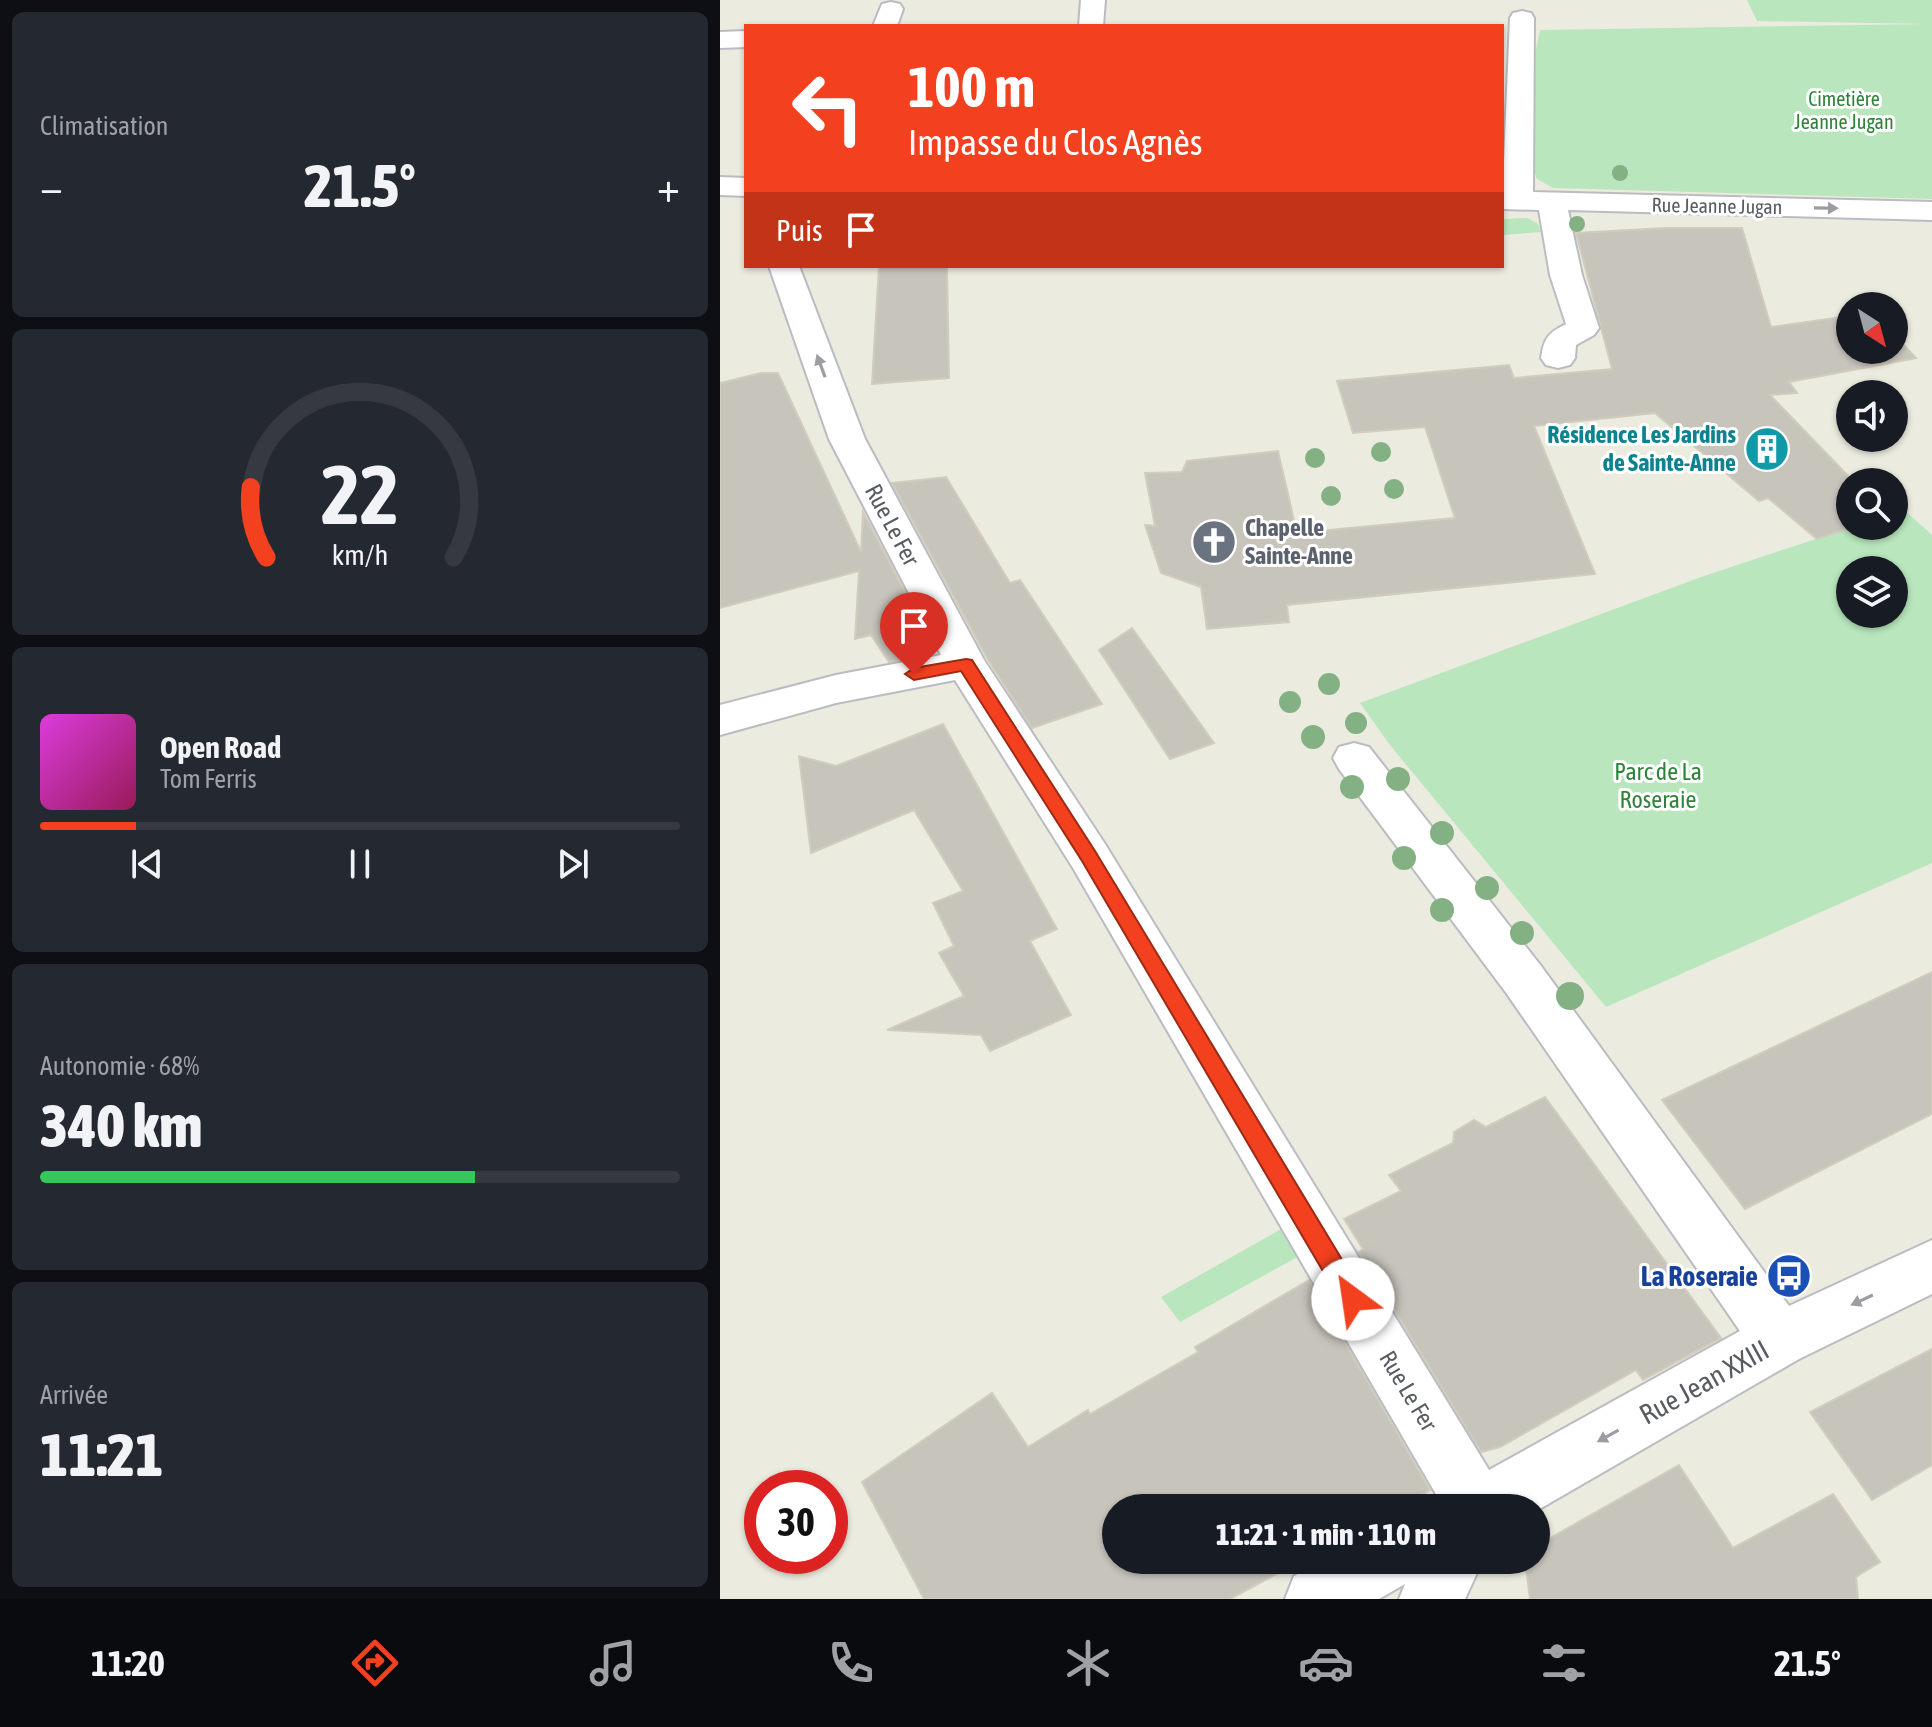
<!DOCTYPE html>
<html lang="fr">
<head>
<meta charset="utf-8">
<style>
	:root { --surface:#171b24; --page:#242831; --text:#f1f3f6; --muted:#9ea1a6; --line:#363941; --accent:#f3401e }
	body { margin:0; font-family:"Asap Condensed",sans-serif; background:var(--page); color:var(--text); height:100vh; display:flex; flex-direction:column; font-size:30px; white-space:nowrap }
	* { box-sizing:border-box; margin:0 }
	p { font-size:26px; color:var(--muted) }
	.icon { flex:none; width:44px; height:44px; fill:none; stroke:currentColor; stroke-width:2; stroke-linecap:round; stroke-linejoin:round }
	.map { position:relative; flex:1; overflow:hidden }
	.drawer { display:flex; flex-direction:column; gap:12px; padding:12px; background:#0d0f14; width:720px }
	.drawer>* { flex:none }
	.top-card { position:absolute; left:24px; top:24px; width:760px; height:244px; border-radius:0px; box-shadow:0 2px 6px #0004; background:#f3401e; color:#fff; overflow:hidden }
	.needle { width:52px; rotate:144deg }
	.buttons { position:absolute; left:1116px; top:292px; display:grid; gap:16px }
	.buttons a { display:grid; place-items:center; width:72px; height:72px; border-radius:50%; background:var(--surface); box-shadow:0 2px 6px #0004; font-size:40px }
	.speed { position:absolute; left:24px; top:1470px; display:flex; gap:16px; font-size:40px; font-weight:700; text-align:center }
	.speed>* { display:grid; place-content:center; width:104px; height:104px; border-radius:50%; background:var(--surface); box-shadow:0 2px 6px #0004; line-height:1 }
	.speed .limit { border:12px solid #d22; background:#fff; color:#111 }
	.pin { position:absolute; display:grid; place-items:center; width:68px; height:68px; color:#fff; margin:-82px -34px; border-radius:50% 50% 50% 0; rotate:-45deg; box-shadow:0 0 8px #0007 }
	.pin .icon { rotate:45deg }
	.me { position:absolute; width:88px; margin:-44px; rotate:329deg; stroke-linejoin:round; filter:drop-shadow(0 0 6px #0008) }
	.turn { display:flex; align-items:center; gap:28px; height:168px; padding:0 32px; font-size:36px }
	.turn .icon { width:104px; height:104px; stroke-width:2.5 }
	.turn b { display:block; font-size:56px; line-height:68px }
	.then { display:flex; align-items:center; height:76px; padding:0 32px; background:#0003; gap:16px; font-size:30px }
	.big { font-size:60px; font-weight:800; line-height:1.1 }
	.drawer .widget { flex:1; display:flex; flex-direction:column; justify-content:center; gap:12px; min-width:0; padding:0 28px; border-radius:12px; background:var(--page) }
	.drawer .dial { align-items:center; gap:0 }
	.dial svg { height:208px; overflow:visible; fill:none; stroke:var(--line); stroke-width:7; stroke-linecap:round; text-anchor:middle }
	.dial text { fill:var(--text); stroke:none }
	.song { display:flex; align-items:center; gap:24px }
	.cover { width:96px; height:96px; border-radius:12px; background:linear-gradient(135deg,hsl(300 70% 55%),hsl(330 70% 35%)) }
	.played { height:8px; border-radius:4px; background:linear-gradient(90deg,var(--accent) 15%,var(--line) 15%) }
	.keys { display:flex; justify-content:space-around; direction:ltr }
	.heat { display:flex; justify-content:space-between; align-items:center; font-size:44px; direction:ltr }
	.charge { height:12px; border-radius:6px; background:linear-gradient(90deg,#34c759 68%,var(--line) 0) }
	.trip { position:absolute; left:382px; top:1494px; width:448px; height:80px; border-radius:40px; background:var(--surface); box-shadow:0 2px 6px #0004; font-weight:800; line-height:80px; text-align:center }
	.menu { display:flex; height:128px; justify-content:space-around; align-items:center; background:#090b0e; color:var(--muted) }
	.menu .icon { width:56px; height:56px }
	.menu .active { color:var(--accent) }
	.menu b { font-size:36px; color:var(--text) }
	main { display:flex; flex:1; min-height:0 }
	.map>svg:first-child { display:block }
	.green { fill:#b9e6bd; fill-rule:evenodd }
	.building { fill:#c7c4bc; stroke:#d1cdbd; stroke-width:2 }
	.lines { fill:none; stroke-linecap:round; stroke-linejoin:round }
	.minor-casing { stroke:#babcc2; stroke-width:4 }
	.minor { fill:#fff; fill-rule:evenodd }
	.tree { fill:#84b184 }
	.oneway { fill:#9b9da0 }
	.route { fill:#f3401e; stroke:#9e2a14; stroke-width:2 }
	.labels { text-anchor:middle; stroke-width:6; stroke-linejoin:round; paint-order:stroke }
	.far-park-label { font-size:20px; fill:#2e8239; stroke:#fff }
	.far-street-label { font-size:20px; fill:#585b61; stroke:#fff }
	.culture-label { font-size:24px; font-weight:bold; fill:#0d838f; stroke:#fff; text-anchor:end }
	.street-label { font-size:24px; fill:#585b61; stroke:#fff }
	.worship-label { font-size:24px; font-weight:bold; fill:#5b616d; stroke:#fff; text-anchor:start }
	.park-label { font-size:24px; fill:#2e8239; stroke:#fff }
	.near-transit-label { font-size:28px; font-weight:bold; fill:#164399; stroke:#fff; text-anchor:end }
	.near-street-label { font-size:28px; fill:#585b61; stroke:#fff }
</style>
</head>
<body>
<main>
<section class="drawer">
<div class="widget"><p>Climatisation</p>
<div class="heat"><a>−</a><b class="big">21.5°</b><a>+</a></div>
</div>
<div class="widget dial"><svg viewBox="0 0 100 80">
<path d="M14 69A42 42 0 1 1 86 69"/>
<path d="M14 69A42 42 0 0 1 8 42" stroke="#f3401e"/>
<text x="50" y="56" font-size="32" font-weight="700">22</text>
<text x="50" y="72" font-size="11">km/h</text>
</svg></div>
<div class="widget">
<div class="song"><i class="cover"></i><div><b>Open Road</b><p>Tom Ferris</p></div></div>
<div class="played"></div>
<div class="keys"><svg class="icon" aria-label="previous" viewBox="0 0 24 24"><path d="M18 5L8 12l10 7zM5 5v14"/></svg><svg class="icon" aria-label="pause" viewBox="0 0 24 24"><path d="M8 5v14M16 5v14"/></svg><svg class="icon" aria-label="next" viewBox="0 0 24 24"><path d="M6 5l10 7-10 7zM19 5v14"/></svg></div>
</div>
<div class="widget"><p>Autonomie · 68%</p><b class="big">340 km</b><div class="charge"></div></div>
<div class="widget"><p>Arrivée</p><b class="big">11:21</b></div>
</section>
<div class="map">
<svg width="1212" height="1599" viewBox="0 0 1212 1599">
	<rect width="100%" height="100%" fill="#ecebdf"/>
	<g class="green">
		<path d="M1027,0H1212V199L833,188L817,179C798,130 810,79 820,30L1206,24L1037,21Z"/>
		<path d="M807,218L818,224L821,232L782,235V219Z"/>
		<path d="M1183,509L1212,535V863L886,1007L670,745L640,703L984,576L1135,526H1174V512ZM1130,570H1174V614H1130Z"/>
		<path d="M563,1228L581,1255L460,1322L441,1297Z"/>
	</g>
	<g class="building">
		<path d="M945,228H1022L1051,327L1130,316V350H1174V334L1196,358L1069,382L1077,393L1050,395L1134,482H1130V526H1135L1097,539L1048,498L1039,501L935,413L814,426L875,574L567,605L569,622L487,629L481,587L441,573L425,525L435,526L425,473L462,472L467,461L558,451L577,533L735,518L705,427L633,433L617,381L789,365L794,378L892,369L856,233Z"/>
		<path d="M159,266H227L229,378L152,384Z"/>
		<path d="M41,373H58L141,552L143,512L214,647L200,656L169,662L151,635L135,639L139,571L0,608V383Z"/>
		<path d="M226,477L290,583L300,580L382,704L312,728L267,658L172,483Z"/>
		<path d="M412,628L494,743L450,759L379,650Z"/>
		<path d="M223,724L337,929L310,941L351,1015L270,1051L261,1035L167,1030L244,996L219,953L234,946L213,903L243,891L194,810L91,853L79,756L116,766Z"/>
		<path d="M1212,972V1114L1025,1209L942,1100Z"/>
		<path d="M825,1097L1001,1338L923,1380L916,1370L780,1447L761,1452L639,1252L643,1249L624,1219L681,1191L669,1175L733,1143L734,1132L754,1120L766,1127Z"/>
		<path d="M589,1280L710,1490L678,1508H396V1560H582L510,1599H204L142,1482L272,1393L308,1447L368,1410L370,1414L478,1352L475,1347Z"/>
		<path d="M1212,1349V1465L1152,1500L1090,1412Z"/>
		<path d="M959,1465L1013,1548L1113,1494L1160,1562L1136,1577L1138,1599H810L805,1560H816V1546Z"/>
	</g>
	<g class="lines">
		<g class="minor-casing">
			<g id="minor">
				<path d="M361,0H385L383,26H359Z"/>
				<path d="M171,2L180,4L183,9L177,26H153L162,4Z"/>
				<path d="M802,11L811,13L814,18L813,192L1212,202V220L848,210L862,275L879,328L874,335L856,345L855,358L850,365L838,368L826,365L821,358C824,338 828,333 846,324L830,275L819,210L782,209L790,18L793,13Z"/>
				<path d="M26,31V47L0,48V32Z"/>
				<path d="M0,177L26,178V196L0,195Z"/>
				<path d="M49,266H79L145,439L264,660L385,844L769,1470L1020,1331L787,994L619,769L613,758L619,747L634,743L649,747L821,966L1069,1306L1212,1240V1294L1079,1359L816,1511V1508H724L353,868L235,680L116,703L0,735V705L116,675L221,655L109,439Z"/>
				<path d="M605,1560H763L745,1599H679L685,1584L659,1599H565L574,1576Z"/>
			</g>
		</g>
		<use href="#minor" class="minor"/>
	</g>
	<g class="tree">
		<circle cx="900" cy="173" r="8"/>
		<circle cx="857" cy="224" r="8"/>
		<circle cx="661" cy="452" r="10"/>
		<circle cx="595" cy="458" r="10"/>
		<circle cx="674" cy="489" r="10"/>
		<circle cx="611" cy="496" r="10"/>
		<circle cx="609" cy="684" r="11"/>
		<circle cx="570" cy="702" r="11"/>
		<circle cx="636" cy="723" r="11"/>
		<circle cx="593" cy="737" r="12"/>
		<circle cx="678" cy="779" r="12"/>
		<circle cx="632" cy="787" r="12"/>
		<circle cx="722" cy="833" r="12"/>
		<circle cx="684" cy="858" r="12"/>
		<circle cx="767" cy="888" r="12"/>
		<circle cx="722" cy="910" r="12"/>
		<circle cx="802" cy="933" r="12"/>
		<circle cx="850" cy="996" r="14"/>
	</g>
	<defs><path id="oneway-solid" d="M-6-.8H1V-3.2L6.5 0L1 3.2V.8H-6Z" transform="scale(2)"/></defs>
	<g class="oneway">
		<use href="#oneway-solid" transform="translate(1106 208) rotate(1)"/>
		<use href="#oneway-solid" transform="translate(101 366) rotate(-110)"/>
		<use href="#oneway-solid" transform="translate(1142 1300) rotate(155)"/>
		<use href="#oneway-solid" transform="translate(888 1436) rotate(151)"/>
	</g>
	<path class="route" d="M246,659L252,660L375,851L641,1291L644,1299L641,1307L633,1310L624,1307L362,861L241,671L194,680L185,674L194,668Z"/>
	<defs>
		<g id="building-disc" transform="scale(2.3)"><circle r="9.5" fill="#0f9aa8" stroke="#fff"/><path d="M-4-6H4V6H1V3H-1V6H-4ZM-2.5-4.3h1.7v1.8h-1.7ZM.8-4.3h1.7v1.8H.8ZM-2.5-1h1.7V.8h-1.7ZM.8-1h1.7V.8H.8Z" fill="#fff"/></g>
		<g id="church-disc" transform="scale(2.3)"><circle r="9.5" fill="#6b7280" stroke="#fff"/><path d="M-1.2-6h2.4v3.5h3.3v2.4h-3.3V6h-2.4V-.1h-3.3v-2.4h3.3Z" fill="#fff"/></g>
		<g id="bus-disc" transform="scale(2.3)"><circle r="9.5" fill="#1a4fb4" stroke="#fff"/><path d="M-5-6H5V4H4V6H2V4H-2V6H-4V4H-5ZM-3.5-4V0h7V-4ZM-3.5 1.2v1.5H-2V1.2ZM2 1.2v1.5H3.5V1.2Z" fill="#fff"/></g>
	</defs>
	<g fill-rule="evenodd">
		<use href="#building-disc" x="1047" y="449"/>
		<use href="#church-disc" x="494" y="542"/>
		<use href="#bus-disc" x="1069" y="1276"/>
	</g>
	<g class="labels">
		<g class="far-park-label">
			<text x="1124" y="106">Cimetière<tspan x="1124" dy="23">Jeanne Jugan</tspan></text>
		</g>
		<g class="far-street-label">
			<text transform="translate(997 206) rotate(1)" y="7">Rue Jeanne Jugan</text>
		</g>
		<g class="culture-label">
			<text x="1016" y="443">Résidence Les Jardins<tspan x="1016" dy="28">de Sainte-Anne</tspan></text>
		</g>
		<g class="street-label">
			<text transform="translate(172 525) rotate(62)" y="8">Rue Le Fer</text>
			<text transform="translate(688 1391) rotate(59)" y="8">Rue Le Fer</text>
		</g>
		<g class="worship-label">
			<text x="525" y="536">Chapelle<tspan x="525" dy="28">Sainte-Anne</tspan></text>
		</g>
		<g class="park-label">
			<text x="938" y="780">Parc de La<tspan x="938" dy="28">Roseraie</tspan></text>
		</g>
		<g class="near-transit-label">
			<text x="1038" y="1286">La Roseraie</text>
		</g>
		<g class="near-street-label">
			<text transform="translate(984 1382) rotate(-29)" y="10">Rue Jean XXIII</text>
		</g>
	</g>
</svg>
<div class="buttons">
<a><svg class="needle" viewBox="-14 -14 28 28"><path d="M0-13l5 13h-10z" fill="#e53935"/><path d="M0 13l5-13h-10z" fill="#9ea1a6"/></svg></a>
<a><svg class="icon" aria-label="sound" viewBox="0 0 24 24"><path d="M4 9h4l5-4v14l-5-4H4zM17 9q2 3 0 6"/></svg></a>
<a><svg class="icon" aria-label="search" viewBox="0 0 24 24"><circle cx="10" cy="10" r="6"/><path d="M15 15l6 6"/></svg></a>
<a><svg class="icon" aria-label="layers" viewBox="0 0 24 24"><path d="M12 4l9 5-9 5-9-5zM3 14l9 5 9-5"/></svg></a>
</div>
<div class="speed"><div class="limit">30</div></div>
<div class="pin" style="left:194px;top:674px;background:#d93025"><svg class="icon" aria-label="arrive" viewBox="0 0 24 24"><path d="M6 21V4h12l-3 4 3 4H6"/></svg></div>
<svg class="me" style="left:633px;top:1299px" viewBox="-20 -20 40 40"><circle r="19" fill="#fff"/><path d="M0-13L10 11 0 6-10 11z" fill="#f3401e"/></svg>
<div class="trip">11:21 · 1 min · 110 m</div>
<div class="top-card">
<div class="turn"><svg class="icon" aria-label="left" viewBox="0 0 24 24"><path d="M17 20v-9H6M10 6l-5 5 5 5"/></svg><div><b>100 m</b>Impasse du Clos Agnès</div></div>
<div class="then">Puis<svg class="icon" aria-label="arrive" viewBox="0 0 24 24"><path d="M6 21V4h12l-3 4 3 4H6"/></svg></div>
</div>
</div>
</main>
<nav class="menu">
<b>11:20</b>
<svg class="icon active" aria-label="directions" viewBox="0 0 24 24"><path d="M12 3l9 9-9 9-9-9zM9 14v-3h6M13 9l2 2-2 2"/></svg>
<svg class="icon" aria-label="music" viewBox="0 0 24 24"><path d="M9 18V5l10-2v13"/><circle cx="6" cy="18" r="3"/><circle cx="16" cy="16" r="3"/></svg>
<svg class="icon" aria-label="phone" viewBox="0 0 24 24"><path d="M5 4h4l2 5-3 2q2 4 5 5l2-3 5 2v4C11 20 4 13 5 4z"/></svg>
<svg class="icon" aria-label="climate" viewBox="0 0 24 24"><path d="M12 3v18M4 7l16 10M4 17L20 7"/></svg>
<svg class="icon" aria-label="car" viewBox="0 0 24 24"><path d="M5 17H2v-5l4-1 3-4h7l3 4 3 1v5h-3M9 17h6M6 11h13"/><circle cx="7" cy="17" r="2"/><circle cx="17" cy="17" r="2"/></svg>
<svg class="icon" aria-label="filters" viewBox="0 0 24 24"><path d="M4 7h16M4 17h16"/><circle cx="9" cy="7" r="2"/><circle cx="15" cy="17" r="2"/></svg>
<b>21.5°</b>
</nav>
</body>
</html>
